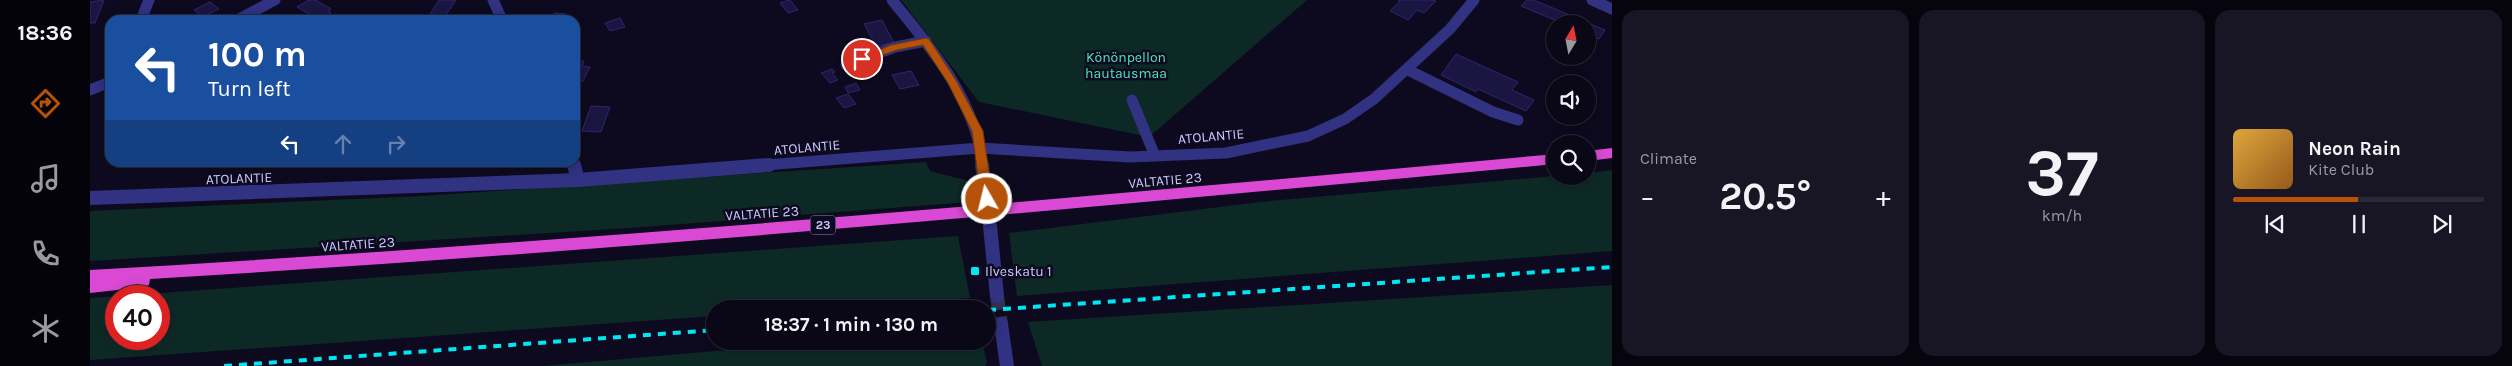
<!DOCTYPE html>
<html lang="en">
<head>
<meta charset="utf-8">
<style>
	:root { --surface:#0a0817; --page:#181624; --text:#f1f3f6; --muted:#999aa1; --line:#2a2936; --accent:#b45309 }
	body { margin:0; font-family:Karla,sans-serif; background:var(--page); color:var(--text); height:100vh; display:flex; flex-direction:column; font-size:19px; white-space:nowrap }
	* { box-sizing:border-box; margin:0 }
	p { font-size:16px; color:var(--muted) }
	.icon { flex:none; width:28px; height:28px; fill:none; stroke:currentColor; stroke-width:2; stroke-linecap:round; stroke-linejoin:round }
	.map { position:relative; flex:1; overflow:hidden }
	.panel { display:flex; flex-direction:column; gap:10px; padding:10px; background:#06040d; width:900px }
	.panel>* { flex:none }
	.top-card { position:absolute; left:15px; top:15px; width:475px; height:152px; border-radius:15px; box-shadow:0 2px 12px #0003,0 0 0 1px var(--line); background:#1a4fa0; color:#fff; overflow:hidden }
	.needle { width:32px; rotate:10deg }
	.buttons { position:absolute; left:1456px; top:15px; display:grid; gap:10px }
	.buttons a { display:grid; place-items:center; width:50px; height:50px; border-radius:50%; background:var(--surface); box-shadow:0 2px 12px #0003,0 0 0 1px var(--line); font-size:25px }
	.speed { position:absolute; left:15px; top:285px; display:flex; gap:10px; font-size:25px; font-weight:700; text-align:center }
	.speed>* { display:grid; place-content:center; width:65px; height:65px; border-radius:50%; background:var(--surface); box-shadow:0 2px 12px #0003,0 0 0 1px var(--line); line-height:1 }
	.speed .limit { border:8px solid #d22; background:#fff; color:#111 }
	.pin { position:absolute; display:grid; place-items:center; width:42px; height:42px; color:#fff; margin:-21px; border:2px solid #fff; border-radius:50%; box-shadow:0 1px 5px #0007 }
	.me { position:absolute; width:55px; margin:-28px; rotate:352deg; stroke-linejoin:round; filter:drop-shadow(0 0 4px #0008) }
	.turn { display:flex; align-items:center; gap:18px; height:105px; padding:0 20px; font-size:22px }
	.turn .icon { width:65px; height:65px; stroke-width:2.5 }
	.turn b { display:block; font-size:35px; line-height:42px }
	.lanes { display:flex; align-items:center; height:48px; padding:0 20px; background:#0003; justify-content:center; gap:25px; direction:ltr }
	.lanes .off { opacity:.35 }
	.big { font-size:38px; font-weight:700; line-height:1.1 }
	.panel .widget { flex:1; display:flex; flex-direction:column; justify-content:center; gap:8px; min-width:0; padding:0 18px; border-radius:15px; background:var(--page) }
	.panel .dial { align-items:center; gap:0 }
	.dial b { font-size:65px; line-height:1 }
	.song { display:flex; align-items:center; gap:15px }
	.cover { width:60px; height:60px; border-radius:8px; background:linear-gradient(135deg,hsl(40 70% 55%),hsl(30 70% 35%)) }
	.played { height:5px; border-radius:2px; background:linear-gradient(90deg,var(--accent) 50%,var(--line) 50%) }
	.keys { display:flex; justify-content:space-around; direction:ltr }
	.heat { display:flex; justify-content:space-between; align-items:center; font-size:28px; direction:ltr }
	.panel .tiles { flex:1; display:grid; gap:10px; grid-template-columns:repeat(3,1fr) }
	.trip { position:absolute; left:616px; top:300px; width:290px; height:50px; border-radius:25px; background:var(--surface); box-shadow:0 2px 12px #0003,0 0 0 1px var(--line); font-weight:700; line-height:50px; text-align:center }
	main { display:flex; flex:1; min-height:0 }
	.tabs { display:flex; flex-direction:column; width:90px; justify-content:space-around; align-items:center; background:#040309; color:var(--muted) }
	.tabs .icon { width:35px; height:35px }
	.tabs .active { color:var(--accent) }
	.tabs b { font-size:22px; color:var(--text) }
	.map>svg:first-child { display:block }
	.green { fill:#0d2926; fill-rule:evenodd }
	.building { fill:#1b1541; stroke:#2f256f }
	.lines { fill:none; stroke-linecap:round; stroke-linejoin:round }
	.tertiary-tunnel { stroke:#33304c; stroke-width:14; stroke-dasharray:14 7; stroke-linecap:butt }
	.minor-far1 { stroke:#313282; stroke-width:11 }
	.minor { stroke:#313282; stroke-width:14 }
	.tertiary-far1 { stroke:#313282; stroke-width:11 }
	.tertiary { stroke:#313282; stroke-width:14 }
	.trunk { fill:#da49d3; fill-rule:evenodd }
	.rail { stroke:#00e7f3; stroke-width:4; stroke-dasharray:8 7; stroke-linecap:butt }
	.route { fill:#b45309; stroke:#753606 }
	.poi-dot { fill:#00e7f3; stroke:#0d0a1f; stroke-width:2 }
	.labels { text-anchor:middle; stroke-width:5; stroke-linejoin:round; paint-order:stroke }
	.shield { fill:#0d0a1f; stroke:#928fbc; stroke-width:1 }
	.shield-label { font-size:12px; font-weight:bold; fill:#cbc8ff }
	.park-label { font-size:14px; fill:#4ae8b9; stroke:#0d0a1f }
	.street-label { font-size:14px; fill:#cbc8ff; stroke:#0d0a1f }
	.poi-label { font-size:14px; fill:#cbc8ff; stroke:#0d0a1f; text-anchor:start }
</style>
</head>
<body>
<main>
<nav class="tabs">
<b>18:36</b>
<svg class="icon active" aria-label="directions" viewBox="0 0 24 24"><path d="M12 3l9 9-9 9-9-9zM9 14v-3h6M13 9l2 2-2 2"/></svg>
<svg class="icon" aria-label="music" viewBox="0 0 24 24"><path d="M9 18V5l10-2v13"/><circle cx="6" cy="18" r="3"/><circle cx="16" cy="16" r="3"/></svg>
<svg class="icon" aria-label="phone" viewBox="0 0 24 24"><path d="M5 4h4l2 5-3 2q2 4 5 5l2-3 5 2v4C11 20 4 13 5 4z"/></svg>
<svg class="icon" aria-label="climate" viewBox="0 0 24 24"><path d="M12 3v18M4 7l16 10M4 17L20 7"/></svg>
</nav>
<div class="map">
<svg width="1522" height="366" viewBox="0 0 1522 366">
	<rect width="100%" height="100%" fill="#0d0a1f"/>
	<g class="green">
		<path d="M811,0H1217L1059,137L889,102Z"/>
		<path d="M836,162L840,171L879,181L882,195L880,202L539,228L0,261V211L332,196Z"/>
		<path d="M1522,170V251L927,296L919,233L1170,202L1465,176H1498V173Z"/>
		<path d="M868,236L880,298L730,309H625V316L0,360V298ZM26,296H69V339H26Z"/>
		<path d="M1522,285V366H952L938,322Z"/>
		<path d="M739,341H892L897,363L895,366H453Z"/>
	</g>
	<g class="building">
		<path d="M14,0L5,23H0V2Z"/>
		<path d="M219,0H226L241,9L238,11L241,13L229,20L207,7Z"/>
		<path d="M349,0H366L356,15L340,14Z"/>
		<path d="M700,0L708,10L698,13L690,3Z"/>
		<path d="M1308,0H1342L1346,1L1334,13L1327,10L1318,20L1300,11L1310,1Z"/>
		<path d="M1437,0H1444L1515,30L1509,39L1498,34V24H1474L1431,6Z"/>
		<path d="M120,2L129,9L112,17L104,10Z"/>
		<path d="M464,13L476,14L474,20H453L462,19Z"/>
		<path d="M530,18L535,27L520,31L515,23Z"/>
		<path d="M792,20L804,43L786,46L774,24Z"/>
		<path d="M1366,54L1428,82L1422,90L1444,100L1436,111L1388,89L1386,92L1351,75Z"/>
		<path d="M485,61H494L492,66L500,67L493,81H485L487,76L485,75Z"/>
		<path d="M742,69L745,72L742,73L748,80L740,83L731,73Z"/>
		<path d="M821,71L829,85L810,89L802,75Z"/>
		<path d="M766,83L770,90L758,93L755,87Z"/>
		<path d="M758,94L766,104L754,108L746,98Z"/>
		<path d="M501,106L520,107L511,132L492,131Z"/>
	</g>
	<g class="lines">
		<path class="tertiary-tunnel" d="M907,296L911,324"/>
		<g class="minor-far1">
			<path d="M403,0L412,20"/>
			<path d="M802,0C839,45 877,90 890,148"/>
			<path d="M1502,0L1522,9"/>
			<path d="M51,20L59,0"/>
			<path d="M147,20L185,0"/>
			<path d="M756,65L805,47L836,41"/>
			<path d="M1318,70L1403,112L1428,120"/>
			<path d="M0,90L20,82"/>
			<path d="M1042,100L1065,156"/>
			<path d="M483,162L484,166"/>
		</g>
		<path class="minor" d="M484,165L488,180"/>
		<g class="tertiary-far1">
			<path d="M890,148L892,166"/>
			<path d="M663,166L890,148L1040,157L1136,153L1218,136L1255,119L1284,99L1360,29L1384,0"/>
		</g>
		<g class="tertiary">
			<path d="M892,165L897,199"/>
			<path d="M0,198L488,180L679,165"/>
			<path d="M900,226L907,296"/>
			<path d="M911,324L917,366"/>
		</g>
		<g class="trunk">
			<path d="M1522,148V158L1498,161V151Z"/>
			<path d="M1465,154V164C997,208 529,251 60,279L59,285L54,287L0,293V270C489,242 977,199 1465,154Z"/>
		</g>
		<g class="rail">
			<path d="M898,310L1522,267"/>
			<path d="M134,366L625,330"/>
		</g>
	</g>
	<path class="route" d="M836,38L839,39L867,82L893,131L903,199L901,202H893L891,199L882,131L858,83L833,45L807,50L772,62L767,59L801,45Z"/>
	<rect class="poi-dot" x="880" y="266" width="10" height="10" rx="2.5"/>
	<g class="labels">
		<rect class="shield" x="720.5" y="215.5" width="25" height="19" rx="4"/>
		<g class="shield-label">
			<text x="733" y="229">23</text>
		</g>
		<g class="park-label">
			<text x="1036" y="62">Könönpellon<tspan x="1036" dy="16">hautausmaa</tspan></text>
		</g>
		<g class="street-label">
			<text transform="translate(1121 136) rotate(-5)" y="5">ATOLANTIE</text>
			<text transform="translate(717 147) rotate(-5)" y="5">ATOLANTIE</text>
			<text transform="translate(149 178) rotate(-2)" y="5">ATOLANTIE</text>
			<text transform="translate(1075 180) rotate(-5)" y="5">VALTATIE 23</text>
			<text transform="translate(672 213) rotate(-4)" y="5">VALTATIE 23</text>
			<text transform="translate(268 244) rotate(-4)" y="5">VALTATIE 23</text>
		</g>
		<g class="poi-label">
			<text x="895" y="276">Ilveskatu 1</text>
		</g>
	</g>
</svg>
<div class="buttons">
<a><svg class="needle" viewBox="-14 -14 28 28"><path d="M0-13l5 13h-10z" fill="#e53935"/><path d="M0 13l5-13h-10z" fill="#999aa1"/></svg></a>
<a><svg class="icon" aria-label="sound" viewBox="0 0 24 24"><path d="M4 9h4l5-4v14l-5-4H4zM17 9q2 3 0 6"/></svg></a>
<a><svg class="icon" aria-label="search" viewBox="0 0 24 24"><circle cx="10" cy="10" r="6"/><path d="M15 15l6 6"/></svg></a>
</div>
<div class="speed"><div class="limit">40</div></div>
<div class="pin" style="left:772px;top:59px;background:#d93025"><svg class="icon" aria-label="arrive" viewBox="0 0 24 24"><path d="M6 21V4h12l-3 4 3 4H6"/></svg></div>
<svg class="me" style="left:897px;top:199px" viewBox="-20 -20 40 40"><circle r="17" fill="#b45309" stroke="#fff" stroke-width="3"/><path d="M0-11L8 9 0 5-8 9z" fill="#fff"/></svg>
<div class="trip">18:37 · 1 min · 130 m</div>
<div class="top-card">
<div class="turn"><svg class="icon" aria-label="left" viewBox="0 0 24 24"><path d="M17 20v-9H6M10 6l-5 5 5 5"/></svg><div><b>100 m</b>Turn left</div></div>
<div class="lanes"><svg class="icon" aria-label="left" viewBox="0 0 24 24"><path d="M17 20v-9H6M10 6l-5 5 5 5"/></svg><svg class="icon off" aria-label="ahead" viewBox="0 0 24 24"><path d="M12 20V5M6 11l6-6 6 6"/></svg><svg class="icon off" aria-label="right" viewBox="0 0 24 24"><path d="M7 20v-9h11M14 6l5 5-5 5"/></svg></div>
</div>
</div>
<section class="panel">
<div class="tiles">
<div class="widget"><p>Climate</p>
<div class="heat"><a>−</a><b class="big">20.5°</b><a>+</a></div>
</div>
<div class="widget dial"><b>37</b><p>km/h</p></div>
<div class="widget">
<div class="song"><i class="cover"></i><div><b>Neon Rain</b><p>Kite Club</p></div></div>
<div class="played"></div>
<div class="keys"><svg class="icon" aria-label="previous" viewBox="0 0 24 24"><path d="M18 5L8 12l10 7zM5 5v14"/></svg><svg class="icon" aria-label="pause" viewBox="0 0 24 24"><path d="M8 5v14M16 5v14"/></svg><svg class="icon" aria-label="next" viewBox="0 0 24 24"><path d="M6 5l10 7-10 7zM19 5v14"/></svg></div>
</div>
</div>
</section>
</main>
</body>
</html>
